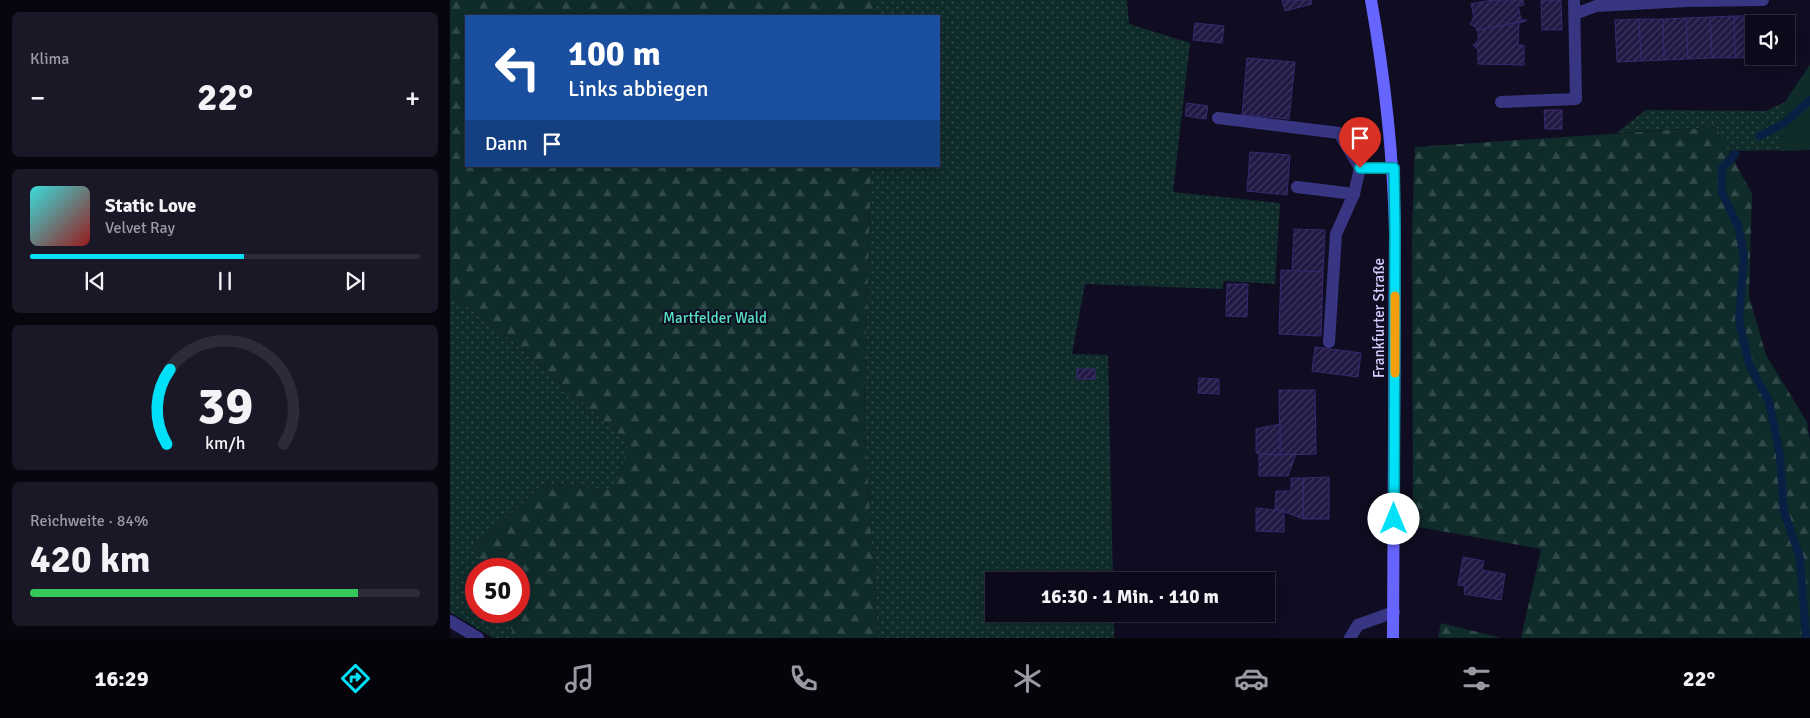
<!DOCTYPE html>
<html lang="de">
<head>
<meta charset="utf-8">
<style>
	:root { --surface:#0c0a1a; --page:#1a1827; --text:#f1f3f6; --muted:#9a9aa2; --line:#2c2b39; --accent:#00e1f9 }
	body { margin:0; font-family:Signika,sans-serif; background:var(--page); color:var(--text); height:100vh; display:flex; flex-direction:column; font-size:19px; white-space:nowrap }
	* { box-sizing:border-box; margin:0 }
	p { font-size:16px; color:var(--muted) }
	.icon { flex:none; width:28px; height:28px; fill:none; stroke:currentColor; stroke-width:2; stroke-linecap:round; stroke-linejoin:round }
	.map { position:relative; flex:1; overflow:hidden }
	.sheet { display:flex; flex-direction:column; gap:12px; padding:12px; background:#07060e; width:450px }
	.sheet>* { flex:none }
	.hud { position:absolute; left:15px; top:15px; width:475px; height:152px; border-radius:0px; box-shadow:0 2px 12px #0003,0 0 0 1px var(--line); background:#1a4fa0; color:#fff; overflow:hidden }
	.fabs { position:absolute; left:1295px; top:15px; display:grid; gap:10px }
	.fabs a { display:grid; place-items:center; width:50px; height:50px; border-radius:0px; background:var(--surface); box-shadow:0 2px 12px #0003,0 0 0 1px var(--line); font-size:25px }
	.speed { position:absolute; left:15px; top:558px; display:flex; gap:10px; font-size:25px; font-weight:700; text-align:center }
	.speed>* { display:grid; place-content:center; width:65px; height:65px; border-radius:50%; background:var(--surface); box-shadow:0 2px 12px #0003,0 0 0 1px var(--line); line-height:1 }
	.speed .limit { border:8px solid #d22; background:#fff; color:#111 }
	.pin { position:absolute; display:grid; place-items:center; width:42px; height:42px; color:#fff; margin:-51px -21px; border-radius:50% 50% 50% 0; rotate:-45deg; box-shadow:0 0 5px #0007 }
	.pin .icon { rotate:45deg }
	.me { position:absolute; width:55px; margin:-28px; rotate:0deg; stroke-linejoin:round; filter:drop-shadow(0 0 4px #0008) }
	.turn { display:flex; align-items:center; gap:18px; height:105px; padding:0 20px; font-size:22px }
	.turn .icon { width:65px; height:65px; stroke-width:2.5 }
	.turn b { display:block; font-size:35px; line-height:42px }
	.then { display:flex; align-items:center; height:48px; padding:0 20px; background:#0003; gap:10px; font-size:19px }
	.big { font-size:38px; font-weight:700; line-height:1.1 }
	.sheet .widget { flex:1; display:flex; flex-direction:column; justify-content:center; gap:8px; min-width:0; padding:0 18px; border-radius:8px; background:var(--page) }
	.sheet .dial { align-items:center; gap:0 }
	.dial svg { height:130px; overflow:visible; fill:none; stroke:var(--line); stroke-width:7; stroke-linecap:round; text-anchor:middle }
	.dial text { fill:var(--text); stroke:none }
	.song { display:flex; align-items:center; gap:15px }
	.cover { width:60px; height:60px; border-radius:8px; background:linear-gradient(135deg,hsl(180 70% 55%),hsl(0 70% 35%)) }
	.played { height:5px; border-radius:2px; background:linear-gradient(90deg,var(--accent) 55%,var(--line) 55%) }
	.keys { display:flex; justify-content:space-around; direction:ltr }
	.heat { display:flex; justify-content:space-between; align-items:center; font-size:28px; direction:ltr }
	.charge { height:8px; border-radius:4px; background:linear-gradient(90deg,#34c759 84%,var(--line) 0) }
	.trip { position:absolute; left:535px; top:572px; width:290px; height:50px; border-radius:0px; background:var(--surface); box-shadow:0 2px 12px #0003,0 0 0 1px var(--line); font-weight:700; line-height:50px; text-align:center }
	.tab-bar { display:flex; height:80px; justify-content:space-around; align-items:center; background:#05040a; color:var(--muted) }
	.tab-bar .icon { width:35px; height:35px }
	.tab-bar .selected { color:var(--accent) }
	.tab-bar b { font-size:22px; color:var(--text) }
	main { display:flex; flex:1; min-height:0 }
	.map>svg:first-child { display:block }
	.grass { fill:url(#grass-dots) }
	.forest { fill:url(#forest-firs) }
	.park { fill:#0f2c2b }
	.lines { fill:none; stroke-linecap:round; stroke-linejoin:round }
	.stream { stroke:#0a1f44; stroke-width:8 }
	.building { fill:url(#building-hatch); stroke:#372970 }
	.service { stroke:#383683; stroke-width:12 }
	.minor { stroke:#383683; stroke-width:12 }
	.secondary { stroke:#6765ff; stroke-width:12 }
	.route-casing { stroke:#0092a2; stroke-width:12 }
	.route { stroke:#00e1f9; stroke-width:9 }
	.slow { stroke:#f59e0b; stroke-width:9 }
	.labels { text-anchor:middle; stroke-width:4; stroke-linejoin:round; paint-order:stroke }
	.park-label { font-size:15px; fill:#56e3bf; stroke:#100d22 }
	.street-label { font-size:15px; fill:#d3ceff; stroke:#100d22 }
</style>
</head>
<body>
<main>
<section class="sheet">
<div class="widget"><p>Klima</p>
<div class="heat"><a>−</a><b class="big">22°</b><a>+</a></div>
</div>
<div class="widget">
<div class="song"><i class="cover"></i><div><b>Static Love</b><p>Velvet Ray</p></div></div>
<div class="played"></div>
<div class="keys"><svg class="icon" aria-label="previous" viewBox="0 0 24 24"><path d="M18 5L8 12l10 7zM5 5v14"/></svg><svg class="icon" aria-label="pause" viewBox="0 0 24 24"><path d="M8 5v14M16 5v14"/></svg><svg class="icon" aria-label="next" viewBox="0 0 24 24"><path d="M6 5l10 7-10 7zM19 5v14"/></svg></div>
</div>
<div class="widget dial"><svg viewBox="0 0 100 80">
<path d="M14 69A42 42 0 1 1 86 69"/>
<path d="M14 69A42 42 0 0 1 16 23" stroke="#00e1f9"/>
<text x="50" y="56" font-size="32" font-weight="700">39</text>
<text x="50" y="72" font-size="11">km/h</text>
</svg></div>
<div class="widget"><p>Reichweite · 84%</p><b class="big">420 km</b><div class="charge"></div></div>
</section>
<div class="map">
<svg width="1360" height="638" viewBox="0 0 1360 638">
	<defs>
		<pattern id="grass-dots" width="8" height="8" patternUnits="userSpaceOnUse" patternTransform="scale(1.25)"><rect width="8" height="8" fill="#0f2c2b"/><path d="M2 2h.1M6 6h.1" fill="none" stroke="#31494b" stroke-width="1.8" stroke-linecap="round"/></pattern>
		<pattern id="forest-firs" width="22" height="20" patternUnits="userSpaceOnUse" patternTransform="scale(1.25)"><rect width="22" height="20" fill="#0f2c2b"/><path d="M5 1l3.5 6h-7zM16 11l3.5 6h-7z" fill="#31494b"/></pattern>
		<pattern id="building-hatch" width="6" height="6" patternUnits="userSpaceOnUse" patternTransform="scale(1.25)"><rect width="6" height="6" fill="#211844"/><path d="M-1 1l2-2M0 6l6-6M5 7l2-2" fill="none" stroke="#403860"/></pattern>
	</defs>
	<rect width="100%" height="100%" fill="#100d22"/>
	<g class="grass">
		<path d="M425,0H677L679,24L740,43L723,192L830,203L825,284L773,281V289L635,284L622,354L658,355L663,581H544V614H664V638H428L414,420L421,166H489V16H425Z"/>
		<path d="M1360,65V150L1278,151L1266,127L1166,133L1196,110L1316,111L1335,102Z"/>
		<path d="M0,294L55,335L179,443L166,490L93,484L27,546L31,569H26V611H51L66,638H43L0,612Z"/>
	</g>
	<g class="forest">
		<path d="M0,0H425V16H16V166H421L414,420L428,638H66L51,611H69V569H31L27,546L93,484L164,490L179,443L55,335L0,294Z"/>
		<path d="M1266,127L1302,194L1299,296L1316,355L1357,422L1360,442V638H1071L1091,549L963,526L962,231L965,147Z"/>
		<path d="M991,623L1052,638H988Z"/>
	</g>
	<path class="park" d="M1360,65V150L1330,151L1335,102Z"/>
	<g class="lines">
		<g class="stream">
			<path d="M1310,136L1336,122L1360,100"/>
			<path d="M1285,154L1272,168V193L1288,226L1294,255L1289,320L1299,364L1319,401L1330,455L1334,512L1350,558L1356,638"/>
		</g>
	</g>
	<g class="building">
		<path d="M832,0H861L862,4L835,11Z"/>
		<path d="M1042,0H1073L1074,5L1068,6L1071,20H1077L1027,31L1026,28L1020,24L1024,17L1021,4Z"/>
		<path d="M1091,0H1111L1112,30H1092Z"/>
		<path d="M1331,15V24H1308L1307,16Z"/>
		<path d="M1284,16H1307L1308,24H1304V56L1309,57L1285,58Z"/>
		<path d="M1284,16L1285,58H1262L1260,17Z"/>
		<path d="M1260,17L1262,58L1238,59L1236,18Z"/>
		<path d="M1236,18L1238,59L1214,60L1213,19Z"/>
		<path d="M1189,19H1213L1214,60L1191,61Z"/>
		<path d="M1189,19L1191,61L1167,62L1165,20Z"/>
		<path d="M1075,21L1069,23L1068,45H1074V65L1028,64V50L1023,45L1028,41V30Z"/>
		<path d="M745,23L774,26L772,43L743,40Z"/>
		<path d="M797,58L845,62L839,119L792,115Z"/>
		<path d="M737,103L758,106L756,119L735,116Z"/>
		<path d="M1094,110H1112V129H1095Z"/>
		<path d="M800,152L840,155L837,195L797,191Z"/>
		<path d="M844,229L875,230L873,272L842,271Z"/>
		<path d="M831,270L873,272L871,336L829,334Z"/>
		<path d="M777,284H798L797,317L776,316Z"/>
		<path d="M865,347L911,353L908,377L862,371Z"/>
		<rect x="627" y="369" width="18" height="10"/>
		<path d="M749,378L769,379V394L748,393Z"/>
		<path d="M829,390H865L866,454L830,455Z"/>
		<path d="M830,424V455L806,453V429Z"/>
		<path d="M809,454L830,455L846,454L838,476H809Z"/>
		<path d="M879,477V519H853V478Z"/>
		<path d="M841,478H853V519L830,510H825L826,491H841Z"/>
		<path d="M806,508L834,511V532L806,531Z"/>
		<path d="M1013,557L1034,561L1032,570L1055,574L1051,600L1014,594L1015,586L1008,585Z"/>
	</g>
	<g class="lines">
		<g class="service">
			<path d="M768,118L889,133L910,168H944"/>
			<path d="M847,187L904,194"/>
			<path d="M879,342L886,234L904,194L910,168"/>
			<path d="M900,638L908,625L944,612"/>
		</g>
		<g class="minor">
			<path d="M1125,14L1146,6L1237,1L1313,0"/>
			<path d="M1051,102L1126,99L1124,0"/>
			<path d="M0,621L28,638"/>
		</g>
		<path class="secondary" d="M921,0C935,79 943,151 945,231L943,638"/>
	</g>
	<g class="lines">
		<g class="route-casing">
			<path id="route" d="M910,168H944L945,231L944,519"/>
		</g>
		<use href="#route" class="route"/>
		<path class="slow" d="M945,373V296"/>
	</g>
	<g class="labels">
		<g class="park-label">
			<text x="265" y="323">Martfelder Wald</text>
		</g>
		<g class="street-label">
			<text transform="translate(929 318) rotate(-90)" y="5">Frankfurter Straße</text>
		</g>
	</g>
</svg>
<div class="fabs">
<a><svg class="icon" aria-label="sound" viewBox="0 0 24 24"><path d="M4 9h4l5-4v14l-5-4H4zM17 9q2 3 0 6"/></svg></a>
</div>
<div class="speed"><div class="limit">50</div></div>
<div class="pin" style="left:910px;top:168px;background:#d93025"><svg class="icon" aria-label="arrive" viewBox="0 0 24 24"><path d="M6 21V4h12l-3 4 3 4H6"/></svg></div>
<svg class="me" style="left:944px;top:519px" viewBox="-20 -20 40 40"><circle r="19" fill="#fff"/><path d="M0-13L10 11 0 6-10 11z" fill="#00e1f9"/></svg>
<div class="trip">16:30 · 1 Min. · 110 m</div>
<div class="hud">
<div class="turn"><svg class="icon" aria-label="left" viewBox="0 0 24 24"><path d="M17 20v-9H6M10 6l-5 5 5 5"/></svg><div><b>100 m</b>Links abbiegen</div></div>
<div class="then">Dann<svg class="icon" aria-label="arrive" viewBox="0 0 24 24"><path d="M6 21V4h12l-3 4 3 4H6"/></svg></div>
</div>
</div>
</main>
<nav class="tab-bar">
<b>16:29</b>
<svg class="icon selected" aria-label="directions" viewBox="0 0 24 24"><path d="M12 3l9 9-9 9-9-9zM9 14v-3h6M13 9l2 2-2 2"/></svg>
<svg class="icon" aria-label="music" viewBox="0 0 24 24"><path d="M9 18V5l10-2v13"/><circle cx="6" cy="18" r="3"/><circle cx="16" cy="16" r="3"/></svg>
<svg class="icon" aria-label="phone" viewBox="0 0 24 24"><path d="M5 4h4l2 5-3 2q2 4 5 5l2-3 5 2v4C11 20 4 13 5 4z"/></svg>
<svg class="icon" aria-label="climate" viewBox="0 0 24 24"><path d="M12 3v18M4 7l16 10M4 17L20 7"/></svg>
<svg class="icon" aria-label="car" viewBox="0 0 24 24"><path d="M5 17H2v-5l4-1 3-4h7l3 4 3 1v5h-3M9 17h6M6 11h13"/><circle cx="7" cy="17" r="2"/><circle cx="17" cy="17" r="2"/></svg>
<svg class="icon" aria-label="filters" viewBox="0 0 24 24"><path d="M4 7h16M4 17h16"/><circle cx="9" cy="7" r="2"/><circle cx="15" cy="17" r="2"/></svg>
<b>22°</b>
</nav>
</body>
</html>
